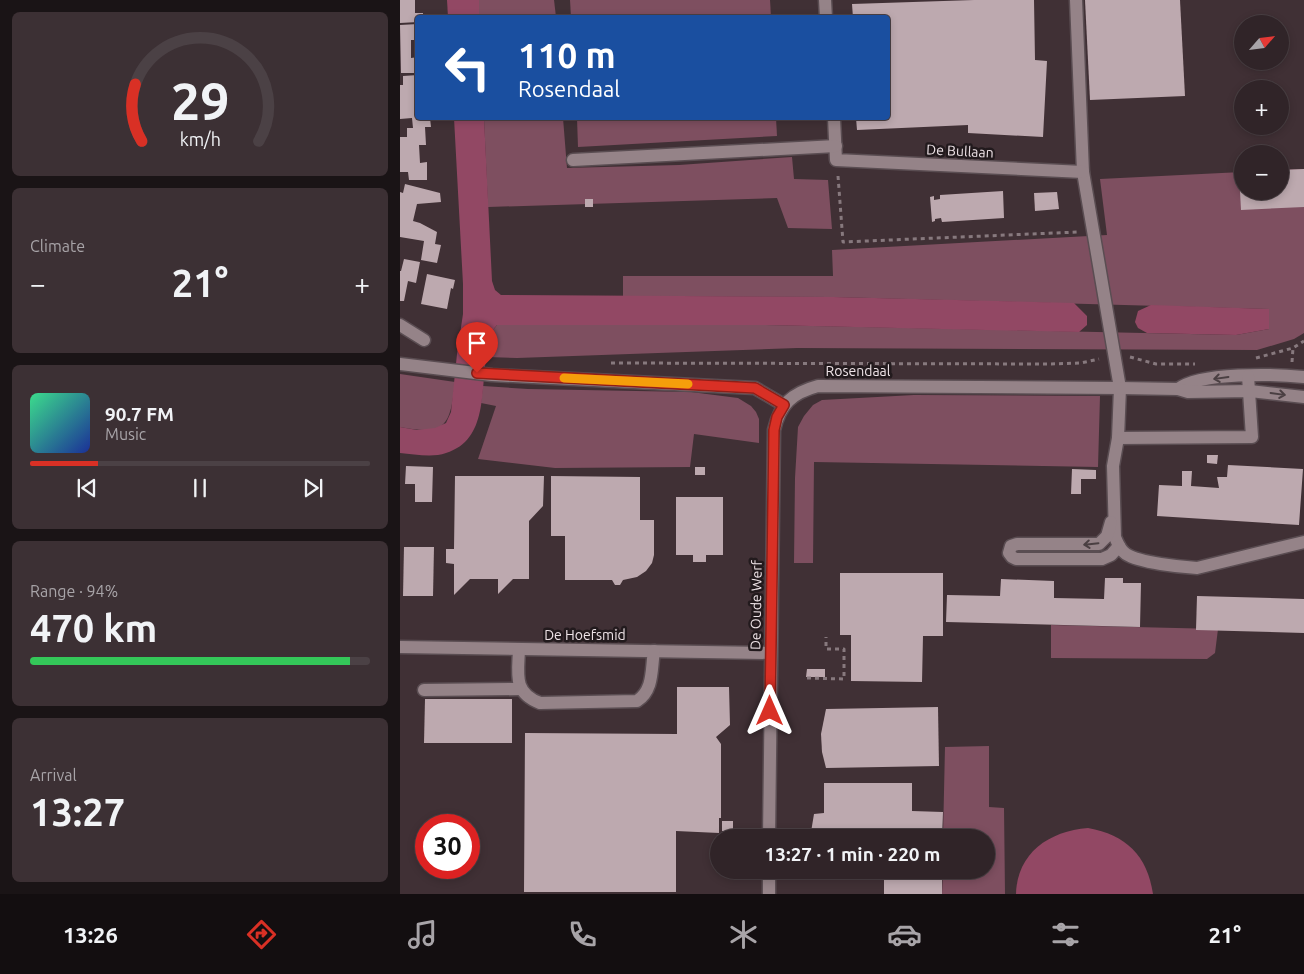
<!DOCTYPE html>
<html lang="en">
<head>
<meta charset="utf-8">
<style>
	:root { --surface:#302428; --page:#3c3034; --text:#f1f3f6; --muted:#a8a4a8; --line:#4b4145; --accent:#d93025 }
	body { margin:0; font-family:Ubuntu,sans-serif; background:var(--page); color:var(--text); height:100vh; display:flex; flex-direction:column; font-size:19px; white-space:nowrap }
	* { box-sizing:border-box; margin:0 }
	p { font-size:16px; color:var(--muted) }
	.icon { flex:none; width:28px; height:28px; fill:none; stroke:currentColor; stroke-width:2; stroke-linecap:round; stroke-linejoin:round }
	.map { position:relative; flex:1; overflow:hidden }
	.sheet { display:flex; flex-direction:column; gap:12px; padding:12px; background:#1a1416; width:400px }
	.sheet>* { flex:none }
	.guide { position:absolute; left:15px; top:15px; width:475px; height:105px; border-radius:5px; box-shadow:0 2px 8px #0003,0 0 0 1px var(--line); background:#1a4fa0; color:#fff; overflow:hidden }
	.needle { width:32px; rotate:62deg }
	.fabs { position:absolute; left:834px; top:15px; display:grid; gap:10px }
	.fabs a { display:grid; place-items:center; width:55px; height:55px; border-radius:50%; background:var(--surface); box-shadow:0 2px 8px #0003,0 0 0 1px var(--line); font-size:25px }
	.speed { position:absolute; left:15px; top:814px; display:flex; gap:10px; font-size:25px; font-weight:700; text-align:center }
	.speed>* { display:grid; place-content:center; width:65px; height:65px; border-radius:50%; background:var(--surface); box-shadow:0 2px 8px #0003,0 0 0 1px var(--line); line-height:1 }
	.speed .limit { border:8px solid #d22; background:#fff; color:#111 }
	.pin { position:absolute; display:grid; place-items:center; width:42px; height:42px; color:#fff; margin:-51px -21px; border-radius:50% 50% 50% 0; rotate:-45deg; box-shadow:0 0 5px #0007 }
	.pin .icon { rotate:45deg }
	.me { position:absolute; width:55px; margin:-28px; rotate:0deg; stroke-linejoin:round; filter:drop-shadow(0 0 4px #0008) }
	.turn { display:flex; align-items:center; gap:18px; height:105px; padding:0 20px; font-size:22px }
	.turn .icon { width:65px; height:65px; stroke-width:2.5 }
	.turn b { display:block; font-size:35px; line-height:42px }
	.big { font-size:38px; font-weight:700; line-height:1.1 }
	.sheet .tile { flex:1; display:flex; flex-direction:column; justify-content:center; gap:8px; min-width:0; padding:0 18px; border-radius:8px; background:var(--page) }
	.sheet .dial { align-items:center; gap:0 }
	.dial svg { height:130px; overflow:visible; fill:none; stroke:var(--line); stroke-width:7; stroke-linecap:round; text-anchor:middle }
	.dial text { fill:var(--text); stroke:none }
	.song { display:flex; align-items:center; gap:15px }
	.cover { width:60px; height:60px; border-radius:8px; background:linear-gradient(135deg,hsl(150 70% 55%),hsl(230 70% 35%)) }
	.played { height:5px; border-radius:2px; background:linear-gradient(90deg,var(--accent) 20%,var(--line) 20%) }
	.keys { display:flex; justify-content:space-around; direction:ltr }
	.heat { display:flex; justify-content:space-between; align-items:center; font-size:28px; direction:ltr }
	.charge { height:8px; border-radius:4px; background:linear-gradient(90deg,#34c759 94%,var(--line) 0) }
	.trip { position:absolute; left:310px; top:829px; width:285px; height:50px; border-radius:25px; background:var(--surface); box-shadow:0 2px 8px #0003,0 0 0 1px var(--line); font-weight:700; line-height:50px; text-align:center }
	.dock { display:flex; height:80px; justify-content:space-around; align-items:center; background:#130e10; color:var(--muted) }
	.dock .icon { width:35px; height:35px }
	.dock .current { color:var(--accent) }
	.dock b { font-size:22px; color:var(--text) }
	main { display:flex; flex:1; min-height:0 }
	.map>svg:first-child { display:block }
	.green { fill:#7e4f60 }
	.water { fill:#924864 }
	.building { fill:#bda9af }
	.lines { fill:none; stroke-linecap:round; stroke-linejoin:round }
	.minor-casing { stroke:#5a4d52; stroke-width:15 }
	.path { stroke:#87797e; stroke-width:3; stroke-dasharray:4 4; stroke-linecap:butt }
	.minor { stroke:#958388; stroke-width:12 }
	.oneway { stroke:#4a3f42 }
	.route-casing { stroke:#8d1f18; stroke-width:12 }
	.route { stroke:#d93025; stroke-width:9 }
	.slow { stroke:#f59e0b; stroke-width:9 }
	.labels { text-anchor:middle; stroke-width:5; stroke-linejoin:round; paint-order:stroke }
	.street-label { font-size:14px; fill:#eee3e7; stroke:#221a1d }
</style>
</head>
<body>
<main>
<section class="sheet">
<div class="tile dial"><svg viewBox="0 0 100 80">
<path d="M14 69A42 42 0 1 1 86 69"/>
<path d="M14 69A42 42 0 0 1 10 34" stroke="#d93025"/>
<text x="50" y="56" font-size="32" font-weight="700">29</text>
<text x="50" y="72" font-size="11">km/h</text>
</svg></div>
<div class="tile"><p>Climate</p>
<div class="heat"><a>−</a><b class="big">21°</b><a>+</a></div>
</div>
<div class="tile">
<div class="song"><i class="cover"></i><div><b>90.7 FM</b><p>Music</p></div></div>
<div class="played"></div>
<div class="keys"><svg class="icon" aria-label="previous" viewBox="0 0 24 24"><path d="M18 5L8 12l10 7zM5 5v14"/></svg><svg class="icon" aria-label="pause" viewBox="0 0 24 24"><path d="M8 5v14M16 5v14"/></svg><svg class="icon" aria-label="next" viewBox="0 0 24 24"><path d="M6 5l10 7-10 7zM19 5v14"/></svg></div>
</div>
<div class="tile"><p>Range · 94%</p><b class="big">470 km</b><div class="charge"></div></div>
<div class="tile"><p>Arrival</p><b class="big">13:27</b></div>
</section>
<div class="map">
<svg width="904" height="894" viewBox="0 0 904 894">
	<rect width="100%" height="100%" fill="#403035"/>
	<g class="green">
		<path d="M79,0H154L156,17H79Z"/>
		<path d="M170,0H370L371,17H171Z"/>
		<path d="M84,118H163L167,168L279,165L392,157L394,179L428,180L432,229L388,228L377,198L88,207Z"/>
		<path d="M177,118H376L377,136L178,147Z"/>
		<path d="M904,169V333L894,339L857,350L397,348L117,358L87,357L93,330L97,325H366L836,335L869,329L868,309L434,297L223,296V276H433L432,250L707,235L700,179L842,172V191H880V170Z"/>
		<path d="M0,374L55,382C50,425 47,436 0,427Z"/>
		<path d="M83,386L128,389L291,392L338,398L351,406L356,412L359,419V443L294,434L290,467L155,468L78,459L96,406L81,403Z"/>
		<path d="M514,395L700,396L698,467L414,462L413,563H394L395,478L398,427L404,416L413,405L422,400Z"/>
		<path d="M651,625L818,629L815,653L807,659L651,658Z"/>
		<path d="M589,746V807L604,808L605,894H542L543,870H586V838L543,837L545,747Z"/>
	</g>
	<g class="water">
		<path d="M47,0H79V17H48Z"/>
		<path d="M54,118H84L92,281L95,290L101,295L434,297L674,303L687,316V325L679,332L366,325H97C90,332 90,343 87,353C80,388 89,440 46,453C32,458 14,454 0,453V427L17,430L35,428L46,423L51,412L57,354L63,314V284Z"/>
		<path d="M751,305L869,309V329L836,335L747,333L738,328L735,322L738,311Z"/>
		<path d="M688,828C726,835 747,855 753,894H616C617,853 649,831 688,828Z"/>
	</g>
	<g class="building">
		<path d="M0,0H15V13H23V18H18V22L0,23Z"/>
		<path d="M574,0H634L635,60L647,61L643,137L568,133V125L457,130L456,118H488V18H453L452,4Z"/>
		<path d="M685,0H780L785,96L690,100Z"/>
		<path d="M18,24V40H11V58L18,57V73H1L0,25Z"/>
		<path d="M18,75V118H30L31,127H25L26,145H19L20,163L27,162V180H9L8,172H0V137H7V128H13L12,118L0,119V85H3V76Z"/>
		<path d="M904,169V207L841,210L839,172H842V191H880V170Z"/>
		<path d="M5,184L40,193L41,202L17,204L13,221L20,223L37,232L35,244L41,245L37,263L21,260L24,241L0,237V192L3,193Z"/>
		<path d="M603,191L604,218L542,222L541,218L535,219V221L532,222L530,197L534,196V200L540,199V195Z"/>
		<path d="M657,192L659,209L635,211L634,193Z"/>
		<rect x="185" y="199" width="8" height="8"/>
		<path d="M4,259L20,262L16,283L8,281L4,301H0V271H1Z"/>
		<path d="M27,274L55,280L53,289L51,288L47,309L21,304Z"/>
		<path d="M807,455H818L817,464L807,463Z"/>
		<path d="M828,465L903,469L899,525L757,516L759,485L782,486V471H792L791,486L819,488L817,477H827Z"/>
		<path d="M6,466L33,467L32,502H15V484H5Z"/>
		<rect x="295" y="467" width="10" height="8"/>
		<path d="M672,469L696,470V479H681V494H671Z"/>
		<path d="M55,476H144L143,506L129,521V579H113L98,594V579H70L54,595V564L46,563V549H54Z"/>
		<path d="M151,476L240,477V520H254V555L252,563L246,571L237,577L223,580L220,585H215L212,580H165V536H151Z"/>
		<path d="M276,497H323V555H306V562H293V555H276Z"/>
		<path d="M4,547H34L33,596H3Z"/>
		<path d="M440,573H543V636H523L522,682L451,681V635H440Z"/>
		<path d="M705,578H723V583H741L740,627L546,622L547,595L600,596L601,579L654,581V598L704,599Z"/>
		<path d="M797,596L904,599V633L796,630Z"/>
		<path d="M407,669H425V677H406Z"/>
		<path d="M277,687H329L330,725L316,737L321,744V818H319V833L276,831V892H124L125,733L277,734Z"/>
		<path d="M25,699H112V743H24Z"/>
		<path d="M538,707L539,766L426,768L422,752L421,734L426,709Z"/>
		<path d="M424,783H512V811L543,812L542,838H410L414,814L424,813Z"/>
		<rect x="322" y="821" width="11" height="10"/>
		<rect x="484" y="870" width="58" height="24"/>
	</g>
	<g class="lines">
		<g class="minor-casing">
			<g id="minor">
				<path d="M425,0L426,18"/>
				<path d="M676,0L683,172L720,388L718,438L713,466L715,537C718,544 720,550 726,554C740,563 781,567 797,568L904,542"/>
				<path d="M434,118L436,160L683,172"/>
				<path d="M173,160L436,146"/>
				<path d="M0,325L24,340"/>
				<path d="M0,364L92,375L355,388L384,405"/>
				<path d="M778,389C800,372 875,374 904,377"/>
				<path d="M718,438L852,437L848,376"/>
				<path d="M711,522L707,536L699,544H617L611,546L609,553L612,557L616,559H702L711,555L719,546"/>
				<path d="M0,647L370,653"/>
				<path d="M119,650C118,674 113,693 140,703L237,701C254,690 251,669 254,651"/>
				<path d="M24,690L120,689"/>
				<path d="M369,838L374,430C380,404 392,393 418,386L720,388L778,389L788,392L850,391L904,397"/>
				<path d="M369,894V870"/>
			</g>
		</g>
		<g class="path">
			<path d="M438,176L443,242L678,232"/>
			<path d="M730,357L756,364H795"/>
			<path d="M856,358L893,348L904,341"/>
			<path d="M892,362L893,348"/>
			<path d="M211,363L651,364L681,363L699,359"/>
			<path d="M407,678L444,679V649H426V637"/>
		</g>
		<use href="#minor" class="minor"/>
	</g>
	<defs><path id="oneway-shaft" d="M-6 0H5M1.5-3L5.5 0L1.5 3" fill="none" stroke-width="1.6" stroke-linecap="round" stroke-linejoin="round" transform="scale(1.25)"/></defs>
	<g class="oneway">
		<use href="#oneway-shaft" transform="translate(821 378) rotate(172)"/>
		<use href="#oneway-shaft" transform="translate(878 394) rotate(8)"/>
		<use href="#oneway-shaft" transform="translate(691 544) rotate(174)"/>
	</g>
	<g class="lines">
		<g class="route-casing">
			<path id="route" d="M77,373L355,388L384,405L377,417L374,430L370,711"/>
		</g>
		<use href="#route" class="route"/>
		<path class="slow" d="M164,378L288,384"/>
	</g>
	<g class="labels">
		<g class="street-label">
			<text transform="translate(560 151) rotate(3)" y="5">De Bullaan</text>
			<text x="458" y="376">Rosendaal</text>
			<text transform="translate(356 605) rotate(-89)" y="5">De Oude Werf</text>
			<text x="185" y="640">De Hoefsmid</text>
		</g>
	</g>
</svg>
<div class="fabs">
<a><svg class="needle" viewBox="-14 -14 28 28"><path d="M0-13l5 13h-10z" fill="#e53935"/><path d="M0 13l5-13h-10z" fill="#a8a4a8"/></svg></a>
<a>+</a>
<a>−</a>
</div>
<div class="speed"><div class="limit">30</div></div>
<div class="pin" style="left:77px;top:373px;background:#d93025"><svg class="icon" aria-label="arrive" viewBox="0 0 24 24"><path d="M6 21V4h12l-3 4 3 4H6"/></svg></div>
<svg class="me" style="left:370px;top:711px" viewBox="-20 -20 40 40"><path d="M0-17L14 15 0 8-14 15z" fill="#d93025" stroke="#fff" stroke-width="4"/></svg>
<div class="trip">13:27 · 1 min · 220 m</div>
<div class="guide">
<div class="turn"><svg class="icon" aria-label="left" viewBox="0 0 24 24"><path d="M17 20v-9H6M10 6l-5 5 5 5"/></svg><div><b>110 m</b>Rosendaal</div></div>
</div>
</div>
</main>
<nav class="dock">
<b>13:26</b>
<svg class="icon current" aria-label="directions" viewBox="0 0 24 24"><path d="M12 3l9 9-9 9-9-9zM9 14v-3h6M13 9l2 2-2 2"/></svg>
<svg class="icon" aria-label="music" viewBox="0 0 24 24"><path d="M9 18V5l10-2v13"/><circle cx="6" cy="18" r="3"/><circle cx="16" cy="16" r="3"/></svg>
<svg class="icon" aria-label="phone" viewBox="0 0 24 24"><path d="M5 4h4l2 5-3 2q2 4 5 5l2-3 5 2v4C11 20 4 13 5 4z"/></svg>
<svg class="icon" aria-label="climate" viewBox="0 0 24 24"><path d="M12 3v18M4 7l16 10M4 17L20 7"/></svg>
<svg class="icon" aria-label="car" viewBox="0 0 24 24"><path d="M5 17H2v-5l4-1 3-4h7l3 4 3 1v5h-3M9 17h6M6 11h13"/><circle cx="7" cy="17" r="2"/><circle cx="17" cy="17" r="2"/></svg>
<svg class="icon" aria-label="filters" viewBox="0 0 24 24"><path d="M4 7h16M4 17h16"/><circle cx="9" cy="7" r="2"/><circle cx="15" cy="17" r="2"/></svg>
<b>21°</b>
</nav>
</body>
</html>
